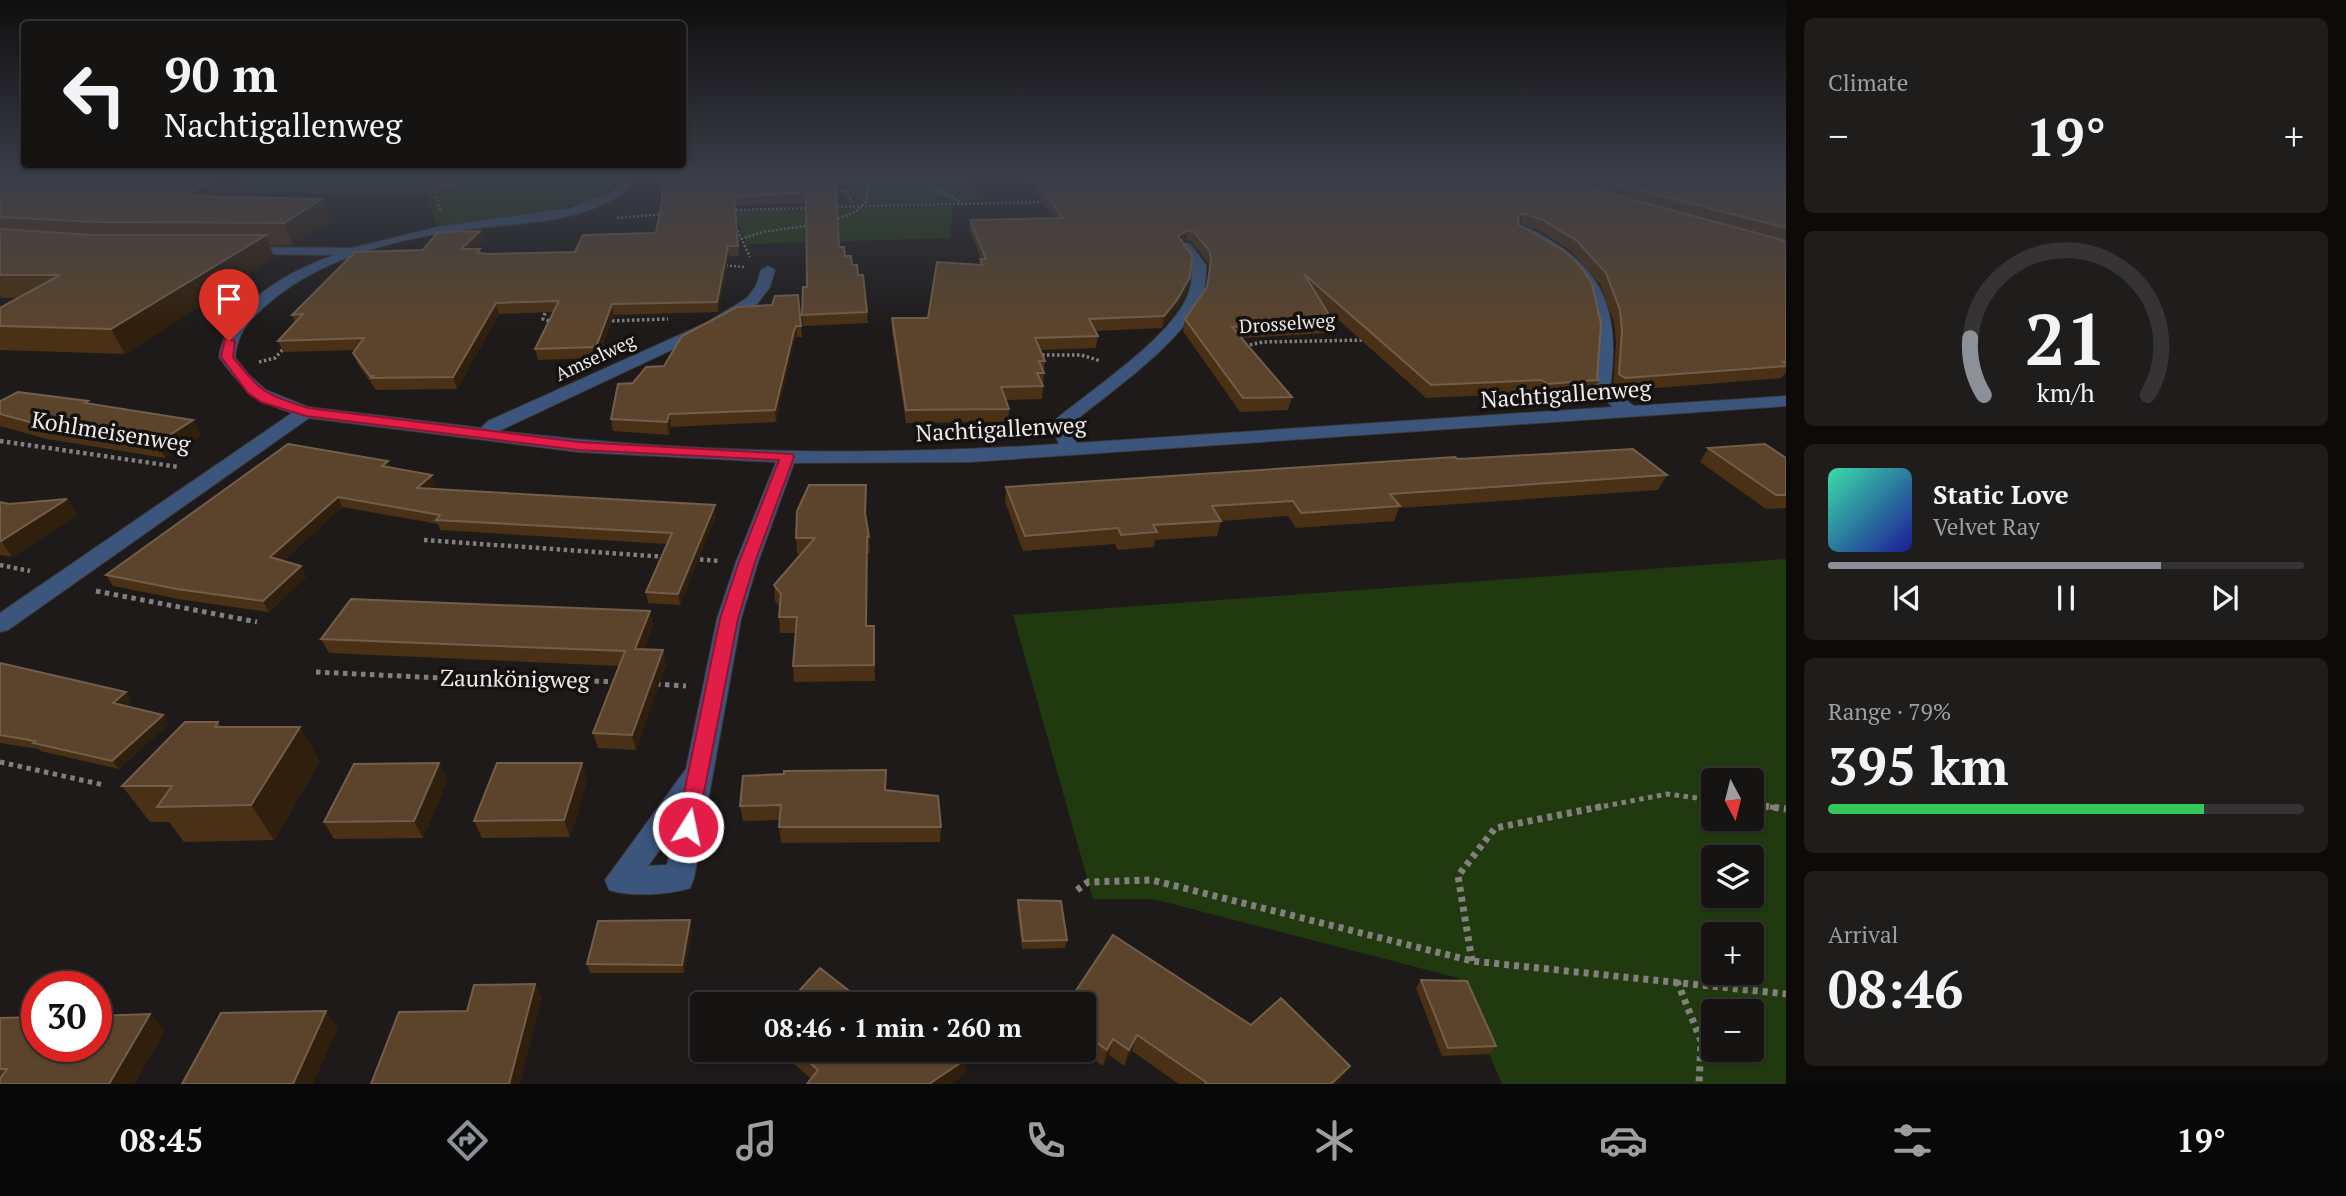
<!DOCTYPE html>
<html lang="en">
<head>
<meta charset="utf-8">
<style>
	:root { --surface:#161413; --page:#1f1d1c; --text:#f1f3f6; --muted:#9e9ea0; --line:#353333; --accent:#8c9099 }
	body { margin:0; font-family:"PT Serif",serif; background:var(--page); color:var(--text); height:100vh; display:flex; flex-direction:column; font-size:26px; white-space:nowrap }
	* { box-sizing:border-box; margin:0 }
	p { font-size:23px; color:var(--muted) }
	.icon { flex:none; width:38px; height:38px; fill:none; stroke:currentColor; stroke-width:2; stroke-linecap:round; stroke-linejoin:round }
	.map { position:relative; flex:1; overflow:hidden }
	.drawer { display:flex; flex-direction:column; gap:18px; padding:18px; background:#0c0b0a; width:560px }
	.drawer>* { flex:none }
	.banner { position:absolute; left:21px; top:21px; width:665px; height:147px; border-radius:7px; box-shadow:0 2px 5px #0004,0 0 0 2px var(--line); background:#161413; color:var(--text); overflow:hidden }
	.needle { width:46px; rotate:173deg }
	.fabs { position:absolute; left:1701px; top:768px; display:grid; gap:14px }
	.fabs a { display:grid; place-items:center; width:63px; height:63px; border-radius:7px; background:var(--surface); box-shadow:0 2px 5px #0004,0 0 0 2px var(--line); font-size:35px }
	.speed { position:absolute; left:21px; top:971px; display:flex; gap:14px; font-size:35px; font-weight:700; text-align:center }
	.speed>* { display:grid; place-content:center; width:91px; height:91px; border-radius:50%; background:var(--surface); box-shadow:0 2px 5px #0004,0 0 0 2px var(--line); line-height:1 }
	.speed .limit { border:10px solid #d22; background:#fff; color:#111 }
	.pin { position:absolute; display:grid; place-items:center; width:60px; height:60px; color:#fff; margin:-72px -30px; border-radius:50% 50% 50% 0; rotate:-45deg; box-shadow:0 0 7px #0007 }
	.pin .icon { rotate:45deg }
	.me { position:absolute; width:77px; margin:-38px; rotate:10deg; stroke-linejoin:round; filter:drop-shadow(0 0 5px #0008) }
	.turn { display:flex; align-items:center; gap:24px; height:147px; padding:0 28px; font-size:32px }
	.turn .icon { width:91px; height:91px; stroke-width:2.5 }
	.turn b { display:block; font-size:49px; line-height:60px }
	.big { font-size:52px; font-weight:800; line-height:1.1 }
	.drawer .card { flex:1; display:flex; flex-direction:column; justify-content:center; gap:10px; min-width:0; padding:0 24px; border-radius:10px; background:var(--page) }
	.drawer .dial { align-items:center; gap:0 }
	.dial svg { height:182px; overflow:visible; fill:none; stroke:var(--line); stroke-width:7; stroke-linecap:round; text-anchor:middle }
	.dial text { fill:var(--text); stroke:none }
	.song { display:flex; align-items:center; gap:21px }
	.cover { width:84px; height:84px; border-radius:10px; background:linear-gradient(135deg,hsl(160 70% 55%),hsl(240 70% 35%)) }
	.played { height:7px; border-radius:4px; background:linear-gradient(90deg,var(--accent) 70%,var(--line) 70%) }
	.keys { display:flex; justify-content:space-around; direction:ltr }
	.heat { display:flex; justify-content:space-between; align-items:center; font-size:38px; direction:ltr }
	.charge { height:10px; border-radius:5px; background:linear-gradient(90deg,#34c759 79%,var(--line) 0) }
	.trip { position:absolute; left:690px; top:992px; width:406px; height:70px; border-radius:7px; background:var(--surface); box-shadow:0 2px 5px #0004,0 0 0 2px var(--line); font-weight:800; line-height:70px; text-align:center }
	.tabs { display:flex; height:112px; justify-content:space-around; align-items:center; background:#090808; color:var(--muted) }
	.tabs .icon { width:49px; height:49px }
	.tabs .active { color:var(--accent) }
	.tabs b { font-size:32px; color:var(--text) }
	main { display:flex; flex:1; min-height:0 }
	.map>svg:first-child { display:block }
	.green { fill:#20390e; fill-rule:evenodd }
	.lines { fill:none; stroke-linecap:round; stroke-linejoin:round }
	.minor-casing { stroke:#3a3736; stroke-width:2 }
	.path-far4 { stroke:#827f7e; stroke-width:2.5; stroke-dasharray:2 2; stroke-linecap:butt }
	.path-far3 { stroke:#827f7e; stroke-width:3.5; stroke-dasharray:2.5 2.5; stroke-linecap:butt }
	.path-far2 { stroke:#827f7e; stroke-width:4.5; stroke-dasharray:3.5 3.5; stroke-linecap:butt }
	.path-far1 { stroke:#827f7e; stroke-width:5; stroke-dasharray:4.5 4.5; stroke-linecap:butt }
	.path { stroke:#827f7e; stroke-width:7; stroke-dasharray:5 5; stroke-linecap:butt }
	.minor { fill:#3b557c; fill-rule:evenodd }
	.wall { fill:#4a3015 }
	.shaded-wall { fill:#311f0d }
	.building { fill:#5c442c; stroke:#725e4a; stroke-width:2 }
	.route { fill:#e11d48; stroke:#92132f; stroke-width:2 }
	.labels { text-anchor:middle; stroke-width:7; stroke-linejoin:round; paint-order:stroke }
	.far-street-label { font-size:19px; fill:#edebea; stroke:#141110 }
	.street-label { font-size:23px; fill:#edebea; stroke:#141110 }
</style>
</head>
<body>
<main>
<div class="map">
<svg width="1786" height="1084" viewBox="0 0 1786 1084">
	<rect width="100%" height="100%" fill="#1d1a19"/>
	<g class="green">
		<path d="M239,177H614L616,184C600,211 472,220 437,226L427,194H220L243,184V179Z"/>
		<path d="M843,177H963L982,203L857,206Z"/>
		<path d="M953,206L950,238L747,244L734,215L741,211Z"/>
		<path d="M1786,559V1084H1502L1461,989L1458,978L1153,899H1093L1013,615ZM1713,780H1752V819H1713ZM1713,858H1752V896H1713ZM1713,934H1752V973H1713ZM1713,1012H1752V1050H1713Z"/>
	</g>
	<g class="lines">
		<g class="minor-casing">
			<path id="minor" d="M621,177H631V187C585,224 524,222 469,229C401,238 325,256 271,301C251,318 238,330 235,357L249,375L266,390L308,407L481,428L488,421L706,323L747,298L756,286L761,270L768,266L775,270L770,287L757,304L716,329L499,431C684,453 873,457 1059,444L1051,425L1054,421C1091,390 1168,340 1187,297C1192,287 1192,276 1192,265L1179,247L1185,243L1190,244L1206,265C1206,276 1206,287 1202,297C1182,344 1108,393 1069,426L1077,443L1613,407L1593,390C1606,309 1594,268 1516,233V227C1527,225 1540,234 1550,240C1611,276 1619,324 1610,388L1634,406L1786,396V406L969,462L794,463L758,562L741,619L694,878L690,888C668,895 631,897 609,890L605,880L686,769L717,619L736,562L776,462L579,452L309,418L8,630L0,632V613L292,413C259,403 239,386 219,357C227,304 288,272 334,255L243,254L237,250L238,247L352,248L438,227L571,208L608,194L621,184ZM674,830L667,865L648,866Z"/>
		</g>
		<g class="path-far4">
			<path d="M922,177L934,188L963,203"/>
			<path d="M439,186L459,187"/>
			<path d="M843,191L846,190L854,207"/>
			<path d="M833,207L1048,202"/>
			<path d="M440,210L435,190L450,177"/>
			<path d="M732,210L811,208"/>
			<path d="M617,218L664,214"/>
			<path d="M834,220L855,212L866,202L868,177"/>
			<path d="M736,227L750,257"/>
			<path d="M741,239L763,232L812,225"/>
			<path d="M722,265L744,267"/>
		</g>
		<g class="path-far3">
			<path d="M545,313L543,319L552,322"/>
			<path d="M607,321L668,319"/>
			<path d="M1245,346L1263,342L1365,340"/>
			<path d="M1037,355H1081L1101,361"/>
			<path d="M259,362L275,358L286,346"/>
		</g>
		<g class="path-far2">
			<path d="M0,441L179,467"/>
			<path d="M424,540L667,557"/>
			<path d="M693,559L719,561"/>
			<path d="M0,565L30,571"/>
		</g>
		<g class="path-far1">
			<path d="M96,591L257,622"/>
			<path d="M316,672L526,682L553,679L616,682"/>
			<path d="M656,684L686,686"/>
			<path d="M0,762L104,785"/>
			<path d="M1752,805L1779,808"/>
			<path d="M1595,808L1667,794L1713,800"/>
		</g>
		<g class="path">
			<path d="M1764,806L1786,809"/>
			<path d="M1077,890L1088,882L1152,880L1472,961L1786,994"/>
			<path d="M1472,961L1458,876L1495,828L1604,806"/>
			<path d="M1677,981L1701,1041L1699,1084"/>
		</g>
		<use href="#minor" class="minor"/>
	</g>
	<g class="wall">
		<path d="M0,177H227L232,190L222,197L330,220L293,245H269L274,257L125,354L0,350V308L18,298H1L0,295Z"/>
		<path d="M832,177L839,247L858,275L867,312L868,323L803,326L802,315L807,287L806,202L735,206L739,256H729L718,312L614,315L598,358L538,360L535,349L553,312L499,314L457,389L376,390L358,364L353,353L355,350L283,352L278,341L295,323L292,315L423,250L480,231L483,241L474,249H480L481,253L575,252L656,233L662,202Z"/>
		<path d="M1025,177H1103L1107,180L1157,177H1786V240L1558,179L1786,241V374H1784L1782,378L1618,391L1613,387L1616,343L1614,322L1600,284L1572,252L1539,230L1520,224H1519L1599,380L1593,393L1541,397L1536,393L1426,398L1324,307L1333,321L1330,333L1242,338L1292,397L1288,410L1240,412L1183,331L1185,319L1206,288L1209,273L1208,263L1192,242L1186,240L1183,242L1190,277L1187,289L1175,312L1162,328L1095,331L1098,336L1096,348L1040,350L1045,361L1042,399L1006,400L1009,409L1008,422L906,423L892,331V318H928L980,265V259H981L970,231V220L1054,218Z"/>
		<path d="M772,305L801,326L802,337H797L794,342L776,422L671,427L669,435L613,431L611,419L633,383Z"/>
		<path d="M0,401L89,403L201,435L165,458L47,439L0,426Z"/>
		<path d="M1708,448L1786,458V508L1766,509L1700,462Z"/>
		<path d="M1458,459L1667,475L1658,490L1399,508L1394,521L1296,528L1288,516L1221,521L1217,536L1155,540L1154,547L1118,550L1115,544L1023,551L1005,502L1006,487Z"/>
		<path d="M391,468L432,475L436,485L431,489L716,516L680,605L648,603L646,592L667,544L440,530L438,524L342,507L283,561L301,566L306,577L269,612L184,600L113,586L106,575Z"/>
		<path d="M67,499L77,515L12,557L0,555V502L9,504Z"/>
		<path d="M866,517L869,537L870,553H867V626H874L875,681L794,682L793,666L796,633H780L779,617L780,607L775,601L774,585L801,554H797L796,538Z"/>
		<path d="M650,611L653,626L644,649L663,650L666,664L636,750L598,748L593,733L619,666L329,653L321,639Z"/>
		<path d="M0,663L126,692L132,701L126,706L169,723L119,769L40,751L38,749L0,743Z"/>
		<path d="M218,722L221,727H300L320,762L274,840L184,842L169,822H150L122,786Z"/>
		<path d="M439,763L447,781L423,838L334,839L324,822Z"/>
		<path d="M587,780L570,837L482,838L474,821Z"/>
		<path d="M886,790L941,827L940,842L781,843L779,827L780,820L743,821L740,806Z"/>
		<path d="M1018,900L1067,940L1065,948L1022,949L1017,909Z"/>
		<path d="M692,929L684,973H590L587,964Z"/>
		<path d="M1421,980L1496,1046L1490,1054L1442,1056L1416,988Z"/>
		<path d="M1083,1004L1251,1025L1340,1082L1338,1084H1179L1132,1051L1124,1066L1109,1055L1103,1066L1081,1050H1083Z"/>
		<path d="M0,1018L165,1030L134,1084H0Z"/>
		<path d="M779,1050H959L964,1075L811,1079Z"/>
	</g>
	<g class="shaded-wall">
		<path d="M214,177H227L232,190L194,217L185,196Z"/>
		<path d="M322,199L330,220L293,245L284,223Z"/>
		<path d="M1524,214L1520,224L1514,225L1518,215Z"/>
		<path d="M1188,230L1186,240L1176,247L1178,236Z"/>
		<path d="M480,231L483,241L464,259L461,249Z"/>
		<path d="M266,235L274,257L125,354L111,329Z"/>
		<path d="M728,246L729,256L718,312L717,302Z"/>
		<path d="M1190,277L1187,289L1175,312L1162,328L1164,316Z"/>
		<path d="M496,303L499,314L457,389L453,377Z"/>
		<path d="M612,304L614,315L598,358L596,347Z"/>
		<path d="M796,326L797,337L794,342L776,422L775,410L794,331Z"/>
		<path d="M669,414L671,427L669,435L667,422Z"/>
		<path d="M193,420L201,435L165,458L157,443Z"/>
		<path d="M388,461L392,471L382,466Z"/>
		<path d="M432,475L436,485L420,499L417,488Z"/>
		<path d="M338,497L342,507L275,568L270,557Z"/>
		<path d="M67,499L77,515L12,557L1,541Z"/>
		<path d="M715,505L716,516L680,605L678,594Z"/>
		<path d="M301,566L306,577L269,612L263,601Z"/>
		<path d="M650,611L653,626L639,664L635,649Z"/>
		<path d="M663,650L666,664L636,750L632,735Z"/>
		<path d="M126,692L132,701L119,712L113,703Z"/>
		<path d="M163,715L169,723L119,769L112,761Z"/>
		<path d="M300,727L320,762L274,840L251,805Z"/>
		<path d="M439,763L447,781L423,838L414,821Z"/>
		<path d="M582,763L587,780L570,837L564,820Z"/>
		<path d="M690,920L692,929L684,973L682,965Z"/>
		<path d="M535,984L542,998L520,1084H509Z"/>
		<path d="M326,1011L338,1028L313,1084H293Z"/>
		<path d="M150,1014L165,1030L134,1084H109Z"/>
		<path d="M1137,1035L1132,1051L1124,1066L1129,1050Z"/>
		<path d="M1113,1039L1109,1055L1103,1066L1107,1050Z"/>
		<path d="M966,1059L964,1075L951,1084H929Z"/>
		<path d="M1350,1066L1338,1084H1331Z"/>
	</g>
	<g class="building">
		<path d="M0,177H214L185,196L322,199L284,223L93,222L0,217Z"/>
		<path d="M662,177H832L836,184L839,247H844L845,256H851L852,265H857L858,275H863L867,312L802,315L803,287H807L806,192L734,197L738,246H728L717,302L612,304L596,347L535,349L559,301L496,303L453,377L371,378L373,376H370L353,353L364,338L278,341L303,314L292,315L355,252L423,250L438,232L480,231L461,249H480L477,253L490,254L575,252L583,235L656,233L662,202Z"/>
		<path d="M1033,177H1103L1107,180L1157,177H1548L1786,241V362H1783L1786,364V366L1625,378L1619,374L1622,331L1620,310L1606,273L1577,241L1543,220L1524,214L1518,215L1519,225L1566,252L1581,267L1592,284L1601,324L1597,377L1599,380L1547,384L1542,380L1431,385L1304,274L1333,321L1232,327L1292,397L1243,398L1185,319L1207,287L1211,262L1210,252L1194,232L1188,230L1178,236L1192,255L1190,277L1177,300L1164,316L1089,319L1098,336L1035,338L1045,361H1039L1044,373H1037L1043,386L1001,387L1009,409L906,410L892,318H928L937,262L982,265L980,259H986L970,220L1063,218Z"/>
		<path d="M1589,177H1786V228Z"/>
		<path d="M0,229L92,235H266L111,329L0,326V308L60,275H0Z"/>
		<path d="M798,295L801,326H796L794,331L775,410L669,414L667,422L611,419L618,384L633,383L646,367L664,366L682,336L737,307L772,305L775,296Z"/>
		<path d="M18,392L88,401L85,403L193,420L157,443L37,424L0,414V401Z"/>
		<path d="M288,444L388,461L382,466L432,475L417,488L715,505L678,594L646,592L672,533L436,520L440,515L338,497L270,557L301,566L263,601L177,589L106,575Z"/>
		<path d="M1765,444L1786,458V495H1776L1708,448Z"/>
		<path d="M1633,449L1667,475L1390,494L1400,506L1301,513L1293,501L1212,506L1221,521L1153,525L1157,532L1121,535L1118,528L1025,536L1006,487L1455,457L1458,459Z"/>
		<path d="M809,485H866L865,513L869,537H867L866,626H874V665L793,666L797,617H779L781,594L774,585L815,538H796L797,511Z"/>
		<path d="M67,499L1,541H0V502L9,504Z"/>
		<path d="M351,599L650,611L635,649L663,650L632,735L593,733L625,651L321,639Z"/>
		<path d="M0,663L126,692L113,703L163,715L112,761L33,743L35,741L0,735Z"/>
		<path d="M185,722H218L215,727H300L251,805L157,807L172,786H122Z"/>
		<path d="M439,763L414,821L324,822L354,764Z"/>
		<path d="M497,763H582L564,820L474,821Z"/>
		<path d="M886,770L885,790L938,796L941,827H779L781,805L740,806L743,776L784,774V771Z"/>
		<path d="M1018,900L1061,901L1067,940L1023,941Z"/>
		<path d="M690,920L682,965L587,964L598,921Z"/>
		<path d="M1113,935L1251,1025L1281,998L1350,1066L1331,1084H1205L1206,1082L1137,1035L1129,1050L1113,1039L1107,1050L1083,1033V1004H1067Z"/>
		<path d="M820,968L866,1004H787Z"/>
		<path d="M1421,980L1467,981L1496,1046L1448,1048Z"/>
		<path d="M535,984L509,1084H371L399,1012L467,1011L474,985Z"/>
		<path d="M920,992L929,1004H900Z"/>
		<path d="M326,1011L293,1084H182L221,1013Z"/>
		<path d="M150,1014L109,1084H0V1079L7,1069H0V1018L37,1017V1046H96V1016Z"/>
		<path d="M795,1050H959L966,1059L929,1084H807L818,1070Z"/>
	</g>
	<linearGradient id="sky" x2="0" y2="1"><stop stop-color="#100e0e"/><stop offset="0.54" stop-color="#3a3e49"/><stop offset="1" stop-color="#3a3e49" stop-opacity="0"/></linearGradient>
	<rect width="1786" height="328" fill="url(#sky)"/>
	<path class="route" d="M225,339L235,341L233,357C262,393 264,394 308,408L579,442L792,454L794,457L755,562L738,619L696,833L688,836L681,833L677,827L720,619L739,562L779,460L579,450L306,416L261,402L248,393L221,357Z"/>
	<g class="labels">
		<g class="far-street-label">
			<text transform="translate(1287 323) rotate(-4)" y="7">Drosselweg</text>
			<text transform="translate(595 357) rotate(-25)" y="7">Amselweg</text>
		</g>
		<g class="street-label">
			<text transform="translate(1566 394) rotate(-4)" y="8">Nachtigallenweg</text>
			<text transform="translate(1001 429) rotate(-3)" y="8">Nachtigallenweg</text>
			<text transform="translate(111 432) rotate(9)" y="8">Kohlmeisenweg</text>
			<text transform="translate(515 679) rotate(1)" y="8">Zaunkönigweg</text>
		</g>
	</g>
</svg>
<div class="fabs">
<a><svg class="needle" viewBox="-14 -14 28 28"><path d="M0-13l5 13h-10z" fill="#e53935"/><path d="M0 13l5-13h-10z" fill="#9e9ea0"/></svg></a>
<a><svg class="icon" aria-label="layers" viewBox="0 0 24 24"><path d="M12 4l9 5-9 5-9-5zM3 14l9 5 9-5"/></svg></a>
<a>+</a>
<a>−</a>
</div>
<div class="speed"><div class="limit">30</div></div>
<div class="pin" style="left:229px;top:341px;background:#d93025"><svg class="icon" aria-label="arrive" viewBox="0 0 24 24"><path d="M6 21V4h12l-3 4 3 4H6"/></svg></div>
<svg class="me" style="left:688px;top:827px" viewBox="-20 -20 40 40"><circle r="17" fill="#e11d48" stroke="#fff" stroke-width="3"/><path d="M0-11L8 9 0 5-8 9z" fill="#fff"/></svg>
<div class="trip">08:46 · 1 min · 260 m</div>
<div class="banner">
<div class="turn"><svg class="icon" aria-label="left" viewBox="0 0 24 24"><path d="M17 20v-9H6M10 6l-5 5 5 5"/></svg><div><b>90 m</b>Nachtigallenweg</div></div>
</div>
</div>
<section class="drawer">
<div class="card"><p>Climate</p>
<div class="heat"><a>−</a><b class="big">19°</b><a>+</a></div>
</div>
<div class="card dial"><svg viewBox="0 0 100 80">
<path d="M14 69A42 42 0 1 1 86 69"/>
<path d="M14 69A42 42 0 0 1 8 44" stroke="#8c9099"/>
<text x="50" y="56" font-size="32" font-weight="700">21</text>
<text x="50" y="72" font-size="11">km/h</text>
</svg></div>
<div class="card">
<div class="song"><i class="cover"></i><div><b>Static Love</b><p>Velvet Ray</p></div></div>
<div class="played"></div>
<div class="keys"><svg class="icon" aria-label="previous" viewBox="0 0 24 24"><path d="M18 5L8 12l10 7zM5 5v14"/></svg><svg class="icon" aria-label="pause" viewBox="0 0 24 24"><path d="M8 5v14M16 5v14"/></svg><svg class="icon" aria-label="next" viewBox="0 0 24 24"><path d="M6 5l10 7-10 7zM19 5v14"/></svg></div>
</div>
<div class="card"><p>Range · 79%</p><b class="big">395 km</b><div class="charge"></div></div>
<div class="card"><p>Arrival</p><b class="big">08:46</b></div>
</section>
</main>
<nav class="tabs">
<b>08:45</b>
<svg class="icon active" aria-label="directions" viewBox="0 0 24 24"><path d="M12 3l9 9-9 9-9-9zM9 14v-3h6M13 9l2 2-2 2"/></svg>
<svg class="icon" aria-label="music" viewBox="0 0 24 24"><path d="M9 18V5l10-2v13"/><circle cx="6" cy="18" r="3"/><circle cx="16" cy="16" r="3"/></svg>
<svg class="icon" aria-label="phone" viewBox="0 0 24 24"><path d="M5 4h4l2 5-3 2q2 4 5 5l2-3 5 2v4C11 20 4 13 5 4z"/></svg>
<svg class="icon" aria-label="climate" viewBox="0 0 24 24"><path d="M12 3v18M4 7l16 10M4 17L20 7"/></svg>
<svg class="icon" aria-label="car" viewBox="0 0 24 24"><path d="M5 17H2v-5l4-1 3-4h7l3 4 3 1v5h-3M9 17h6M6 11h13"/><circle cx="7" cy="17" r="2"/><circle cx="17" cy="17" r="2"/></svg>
<svg class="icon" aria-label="filters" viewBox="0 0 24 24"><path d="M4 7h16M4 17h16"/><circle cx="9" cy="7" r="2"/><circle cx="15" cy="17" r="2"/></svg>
<b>19°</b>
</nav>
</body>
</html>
